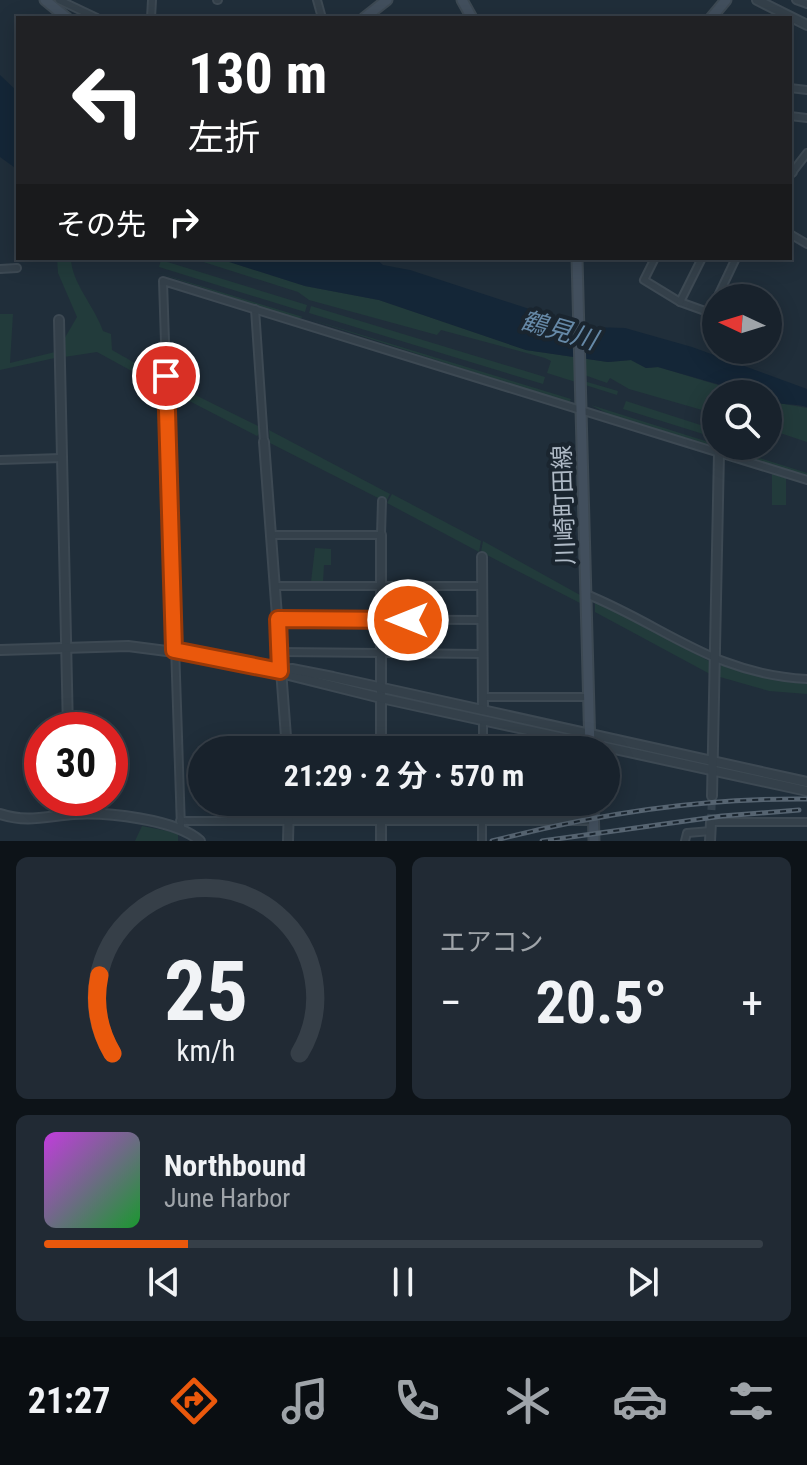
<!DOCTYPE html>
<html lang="ja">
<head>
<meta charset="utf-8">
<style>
	:root { --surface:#18222c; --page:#212a34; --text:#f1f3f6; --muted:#9fa4a9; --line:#363f48; --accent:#ea580c }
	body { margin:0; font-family:"Roboto Condensed","Noto Sans JP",sans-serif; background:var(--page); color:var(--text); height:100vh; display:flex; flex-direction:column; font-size:30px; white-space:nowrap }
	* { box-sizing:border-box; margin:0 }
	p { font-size:26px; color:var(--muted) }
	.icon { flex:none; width:44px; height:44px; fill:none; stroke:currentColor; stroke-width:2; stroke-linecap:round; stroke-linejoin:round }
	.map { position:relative; height:841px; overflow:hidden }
	.sheet { display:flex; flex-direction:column; gap:16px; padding:16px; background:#0d1318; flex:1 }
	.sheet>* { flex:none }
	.hud { position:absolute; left:16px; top:16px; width:776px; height:244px; border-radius:0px; box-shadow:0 4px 20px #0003,0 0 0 2px var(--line); background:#202124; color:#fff; overflow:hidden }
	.needle { width:52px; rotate:274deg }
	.controls { position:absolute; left:702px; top:284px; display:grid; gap:16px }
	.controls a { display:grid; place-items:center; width:80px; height:80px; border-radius:50%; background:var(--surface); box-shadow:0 4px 20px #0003,0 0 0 2px var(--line); font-size:40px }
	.speed { position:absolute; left:24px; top:712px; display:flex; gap:16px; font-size:40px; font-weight:700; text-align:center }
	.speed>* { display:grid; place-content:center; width:104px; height:104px; border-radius:50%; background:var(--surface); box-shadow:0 4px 20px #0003,0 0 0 2px var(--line); line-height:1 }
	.speed .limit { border:12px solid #d22; background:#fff; color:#111 }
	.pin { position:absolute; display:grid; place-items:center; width:68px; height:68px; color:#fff; margin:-34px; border:4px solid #fff; border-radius:50%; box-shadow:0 2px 8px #0007 }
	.me { position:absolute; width:88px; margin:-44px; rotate:270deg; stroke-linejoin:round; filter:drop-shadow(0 0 6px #0008) }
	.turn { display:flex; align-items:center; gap:28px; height:168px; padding:0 40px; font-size:36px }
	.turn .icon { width:104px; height:104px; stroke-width:2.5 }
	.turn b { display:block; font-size:56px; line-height:68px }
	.then { display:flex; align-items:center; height:76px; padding:0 40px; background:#0003; gap:16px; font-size:30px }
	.big { font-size:60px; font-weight:700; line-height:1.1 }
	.sheet .tile { flex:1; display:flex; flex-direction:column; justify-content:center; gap:12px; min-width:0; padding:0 28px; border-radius:12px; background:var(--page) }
	.sheet .dial { align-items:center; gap:0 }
	.dial svg { height:208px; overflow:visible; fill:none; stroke:var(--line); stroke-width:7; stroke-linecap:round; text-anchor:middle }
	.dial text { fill:var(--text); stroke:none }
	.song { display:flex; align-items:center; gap:24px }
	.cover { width:96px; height:96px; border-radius:12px; background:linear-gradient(135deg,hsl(290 70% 55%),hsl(130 70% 35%)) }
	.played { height:8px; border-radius:4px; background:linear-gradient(90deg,var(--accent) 20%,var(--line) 20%) }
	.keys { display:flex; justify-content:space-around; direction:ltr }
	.heat { display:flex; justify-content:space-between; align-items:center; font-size:44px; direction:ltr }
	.sheet .tiles { flex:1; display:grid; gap:16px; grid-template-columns:1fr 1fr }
	.tile:last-child { grid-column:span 2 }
	.trip { position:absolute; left:188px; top:736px; width:432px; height:80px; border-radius:40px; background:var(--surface); box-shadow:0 4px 20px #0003,0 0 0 2px var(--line); font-weight:700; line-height:80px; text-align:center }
	.tabs { display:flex; height:128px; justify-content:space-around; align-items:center; background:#0a0e12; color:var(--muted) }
	.tabs .icon { width:56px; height:56px }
	.tabs .selected { color:var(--accent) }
	.tabs b { font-size:36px; color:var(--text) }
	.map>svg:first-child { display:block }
	.green { fill:#223b3b }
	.water { fill:#142637 }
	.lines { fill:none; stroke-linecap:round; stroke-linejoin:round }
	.tertiary-tunnel { stroke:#35434f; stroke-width:8; stroke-dasharray:8 4; stroke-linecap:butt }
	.minor-casing { stroke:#3d4953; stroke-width:10 }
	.tertiary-casing { stroke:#3d4953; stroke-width:12 }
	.secondary-casing { stroke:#3d4953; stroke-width:13 }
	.minor { stroke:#34404a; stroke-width:6 }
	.tertiary { stroke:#34404a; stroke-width:8 }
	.secondary { stroke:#424f5d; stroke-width:9 }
	.rail-casing { stroke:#566471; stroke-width:5 }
	.rail { stroke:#1a252f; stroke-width:2; stroke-dasharray:6; stroke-linecap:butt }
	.route-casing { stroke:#983908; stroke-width:20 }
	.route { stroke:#ea580c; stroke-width:14 }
	.labels { text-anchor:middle; stroke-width:8; stroke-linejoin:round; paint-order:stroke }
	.street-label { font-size:24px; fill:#afbac6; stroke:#1a252f }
	.water-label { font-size:26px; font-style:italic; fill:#6689a7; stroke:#1a252f }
</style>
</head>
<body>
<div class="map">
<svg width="807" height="841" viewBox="0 0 807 841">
	<rect width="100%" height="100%" fill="#202e3a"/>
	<g class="green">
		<path d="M57,258H71C71,282 95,307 103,331L111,334L112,350L163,379L161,387L97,352L64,357L63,341L77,317L58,273Z"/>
		<path d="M191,258H217L305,286L379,300L526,350L608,362L631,360L646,368L658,367L748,394H716V414L629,389L610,378L607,383L576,372L577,379L618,391L617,395L547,373L551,361L545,358L441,330L437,335L309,300L298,292Z"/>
		<path d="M161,260L307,305L305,312L159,267Z"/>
		<path d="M158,273L303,317L297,319Z"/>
		<path d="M311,306L545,377L543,384L309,313Z"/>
		<path d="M0,314H13L10,363L55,352V358L0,370Z"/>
		<path d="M306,318L571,399L569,403Z"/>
		<path d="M171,383L260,427V433L257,436L170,391Z"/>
		<path d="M626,401L716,430V438L623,409Z"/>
		<path d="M768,401L807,408V442L768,429Z"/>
		<path d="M591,405L807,473V478L614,417Z"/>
		<path d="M269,430L390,494L386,502L270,443Z"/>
		<path d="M772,474L786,478V505H772Z"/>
		<path d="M392,494L481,541L479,552L387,503Z"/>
		<path d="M483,541L580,595V603L481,552Z"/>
		<path d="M315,548L331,549V565H324L323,582H311Z"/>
		<path d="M595,601L711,662L710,674L595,612Z"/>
		<path d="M723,665L775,680L807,682V694L769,691L720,677L719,667Z"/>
		<path d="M142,826L178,833V841H135Z"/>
	</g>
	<g class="water">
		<path d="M0,75L18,92V170L0,157Z"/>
		<path d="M217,258H375L383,265L410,270L566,321L590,327L625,328L692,347L807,389V407C794,403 779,406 768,400V394H752L658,367L646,368L631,360L608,362L526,350L379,300L305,286Z"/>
	</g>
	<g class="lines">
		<path class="tertiary-tunnel" d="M711,822L712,796"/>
		<g class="minor-casing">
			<g id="minor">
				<path d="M59,0L97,18"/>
				<path d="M217,0H218"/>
				<path d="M317,0L322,18"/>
				<path d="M796,0L807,4"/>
				<path d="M151,18L152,0"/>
				<path d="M790,88L807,90"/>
				<path d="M790,116L807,118"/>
				<path d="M790,175L807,153"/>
				<path d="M790,234L807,244"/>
				<path d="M655,258L644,280L680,302L716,315"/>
				<path d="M0,269L17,268"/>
				<path d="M717,298L736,258"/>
				<path d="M680,302L702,258"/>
				<path d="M255,309L264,442"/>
				<path d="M0,460L61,458"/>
				<path d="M271,535H381L382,501"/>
				<path d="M275,586H482"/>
				<path d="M586,594C667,627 713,674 807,679"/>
				<path d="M278,619L483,620"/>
				<path d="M280,652L483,654"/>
				<path d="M483,697H589"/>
				<path d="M483,750V721"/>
				<path d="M180,821H593"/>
				<path d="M711,822H807"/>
				<path d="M181,828L163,281L807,480"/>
				<path d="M482,841V802"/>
				<path d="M685,841L687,833L711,831"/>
			</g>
		</g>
		<g class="tertiary-casing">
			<g id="tertiary">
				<path d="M757,0L807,25"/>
				<path d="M790,171L792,172"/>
				<path d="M59,320L68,730"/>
				<path d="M264,442L287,750"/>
				<path d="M381,535V750"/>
				<path d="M482,557L483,710"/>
				<path d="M0,650L128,646L221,658L381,698L807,791"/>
				<path d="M281,670L292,669L333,677L807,782"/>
				<path d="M712,796L719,452"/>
				<path d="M70,798L71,814"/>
				<path d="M0,814C26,823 48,816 74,814C106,812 176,819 200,841"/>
				<path d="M288,841L289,802"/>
				<path d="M381,841V802"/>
				<path d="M710,841L711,822"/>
			</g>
		</g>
		<g class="secondary-casing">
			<g id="secondary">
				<path d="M45,0L67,18"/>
				<path d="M462,0L472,18"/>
				<path d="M364,18L387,0"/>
				<path d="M711,18L726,0"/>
				<path d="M577,258L590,750"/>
				<path d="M593,802L594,841"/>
			</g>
		</g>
		<use href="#minor" class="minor"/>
		<use href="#tertiary" class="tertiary"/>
		<use href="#secondary" class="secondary"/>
		<g class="rail-casing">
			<g id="rail">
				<path d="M492,841C597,814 698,798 807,799"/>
				<path d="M542,841L722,816L799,810"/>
			</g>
		</g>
		<use href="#rail" class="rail"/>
	</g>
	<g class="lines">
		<g class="route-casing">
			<path id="route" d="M166,376L174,650L280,671L278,619L408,620"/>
		</g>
		<use href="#route" class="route"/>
	</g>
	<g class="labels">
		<g class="street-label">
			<text transform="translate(564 505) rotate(-92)" y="8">川崎町田線</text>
		</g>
		<g class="water-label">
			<text transform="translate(559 330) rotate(16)" y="9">鶴見川</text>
		</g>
	</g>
</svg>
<div class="controls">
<a><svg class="needle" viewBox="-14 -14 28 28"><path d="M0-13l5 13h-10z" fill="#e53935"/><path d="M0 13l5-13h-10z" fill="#9fa4a9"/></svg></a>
<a><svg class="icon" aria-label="search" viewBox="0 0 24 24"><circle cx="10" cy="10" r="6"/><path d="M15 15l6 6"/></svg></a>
</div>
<div class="speed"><div class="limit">30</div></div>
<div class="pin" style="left:166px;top:376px;background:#d93025"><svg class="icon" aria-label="arrive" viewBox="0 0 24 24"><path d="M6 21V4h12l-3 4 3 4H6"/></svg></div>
<svg class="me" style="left:408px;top:620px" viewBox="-20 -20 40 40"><circle r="17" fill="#ea580c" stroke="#fff" stroke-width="3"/><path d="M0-11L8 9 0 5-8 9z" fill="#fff"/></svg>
<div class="trip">21:29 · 2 分 · 570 m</div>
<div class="hud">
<div class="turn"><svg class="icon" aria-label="left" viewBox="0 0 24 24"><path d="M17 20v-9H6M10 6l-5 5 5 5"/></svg><div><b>130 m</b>左折</div></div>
<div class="then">その先<svg class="icon" aria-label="right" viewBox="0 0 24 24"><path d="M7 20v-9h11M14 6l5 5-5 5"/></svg></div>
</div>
</div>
<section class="sheet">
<div class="tiles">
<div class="tile dial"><svg viewBox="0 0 100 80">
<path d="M14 69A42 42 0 1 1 86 69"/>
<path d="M14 69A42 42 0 0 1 9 39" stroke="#ea580c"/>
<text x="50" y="56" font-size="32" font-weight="700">25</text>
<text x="50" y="72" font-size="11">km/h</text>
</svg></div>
<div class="tile"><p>エアコン</p>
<div class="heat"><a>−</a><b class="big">20.5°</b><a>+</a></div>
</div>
<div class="tile">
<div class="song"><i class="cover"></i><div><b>Northbound</b><p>June Harbor</p></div></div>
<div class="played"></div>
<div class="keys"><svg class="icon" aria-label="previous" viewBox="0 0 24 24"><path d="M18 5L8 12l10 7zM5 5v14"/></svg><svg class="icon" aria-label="pause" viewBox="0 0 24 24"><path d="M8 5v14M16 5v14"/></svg><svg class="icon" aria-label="next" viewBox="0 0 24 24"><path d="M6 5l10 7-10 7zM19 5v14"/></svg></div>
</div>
</div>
</section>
<nav class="tabs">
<b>21:27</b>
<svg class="icon selected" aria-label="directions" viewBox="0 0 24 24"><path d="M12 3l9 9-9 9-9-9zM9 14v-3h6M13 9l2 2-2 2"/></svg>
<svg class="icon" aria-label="music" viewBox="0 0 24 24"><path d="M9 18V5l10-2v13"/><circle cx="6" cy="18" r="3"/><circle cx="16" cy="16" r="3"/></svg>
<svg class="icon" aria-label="phone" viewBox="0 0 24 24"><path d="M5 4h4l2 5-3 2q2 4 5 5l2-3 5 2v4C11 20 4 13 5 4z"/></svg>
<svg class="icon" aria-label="climate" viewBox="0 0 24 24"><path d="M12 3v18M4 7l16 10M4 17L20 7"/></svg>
<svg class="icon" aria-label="car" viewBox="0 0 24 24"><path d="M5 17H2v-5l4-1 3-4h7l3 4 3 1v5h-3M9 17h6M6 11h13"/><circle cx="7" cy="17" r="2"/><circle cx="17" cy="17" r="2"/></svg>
<svg class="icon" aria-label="filters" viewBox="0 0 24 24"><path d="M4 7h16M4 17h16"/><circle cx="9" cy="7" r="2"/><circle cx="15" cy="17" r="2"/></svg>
</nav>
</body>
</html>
